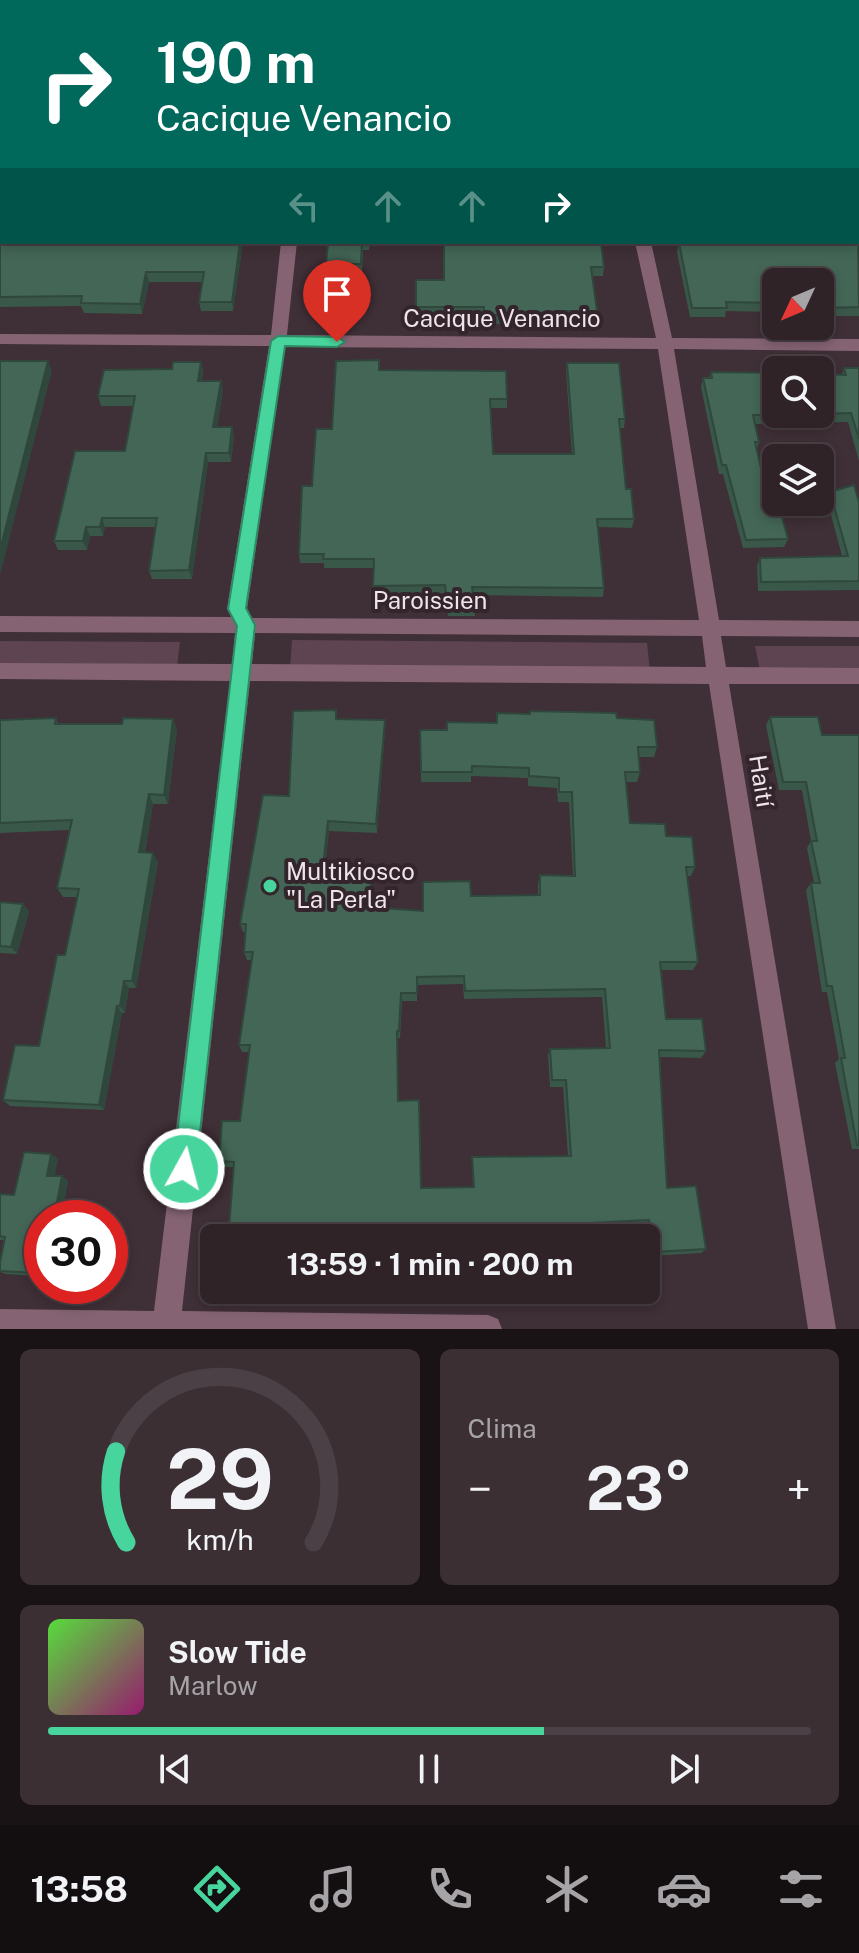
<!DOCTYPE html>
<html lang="es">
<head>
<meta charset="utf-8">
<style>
	:root { --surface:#2f2328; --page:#3b2f34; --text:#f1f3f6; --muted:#a7a4a8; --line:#4a4045; --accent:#48d49d }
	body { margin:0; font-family:"Public Sans",sans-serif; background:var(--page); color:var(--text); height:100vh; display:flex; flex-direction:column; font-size:30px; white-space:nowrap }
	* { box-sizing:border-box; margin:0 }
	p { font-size:26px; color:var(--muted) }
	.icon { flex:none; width:44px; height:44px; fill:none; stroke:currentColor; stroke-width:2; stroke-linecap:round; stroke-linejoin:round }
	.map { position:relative; height:1329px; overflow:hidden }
	.details { display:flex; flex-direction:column; gap:20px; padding:20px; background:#1a1316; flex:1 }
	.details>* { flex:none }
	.top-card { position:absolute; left:0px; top:0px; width:860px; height:244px; box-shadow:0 4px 12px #0003,0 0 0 2px var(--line); background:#00695c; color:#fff; overflow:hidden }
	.needle { width:52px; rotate:226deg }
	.fabs { position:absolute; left:762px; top:268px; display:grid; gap:16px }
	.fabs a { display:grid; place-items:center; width:72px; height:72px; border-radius:12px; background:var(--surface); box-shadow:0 4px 12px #0003,0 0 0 2px var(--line); font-size:40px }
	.speed { position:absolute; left:24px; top:1200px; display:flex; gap:16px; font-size:40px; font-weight:700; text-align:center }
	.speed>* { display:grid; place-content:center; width:104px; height:104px; border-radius:50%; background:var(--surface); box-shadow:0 4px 12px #0003,0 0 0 2px var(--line); line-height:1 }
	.speed .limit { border:12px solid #d22; background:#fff; color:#111 }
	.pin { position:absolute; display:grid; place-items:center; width:68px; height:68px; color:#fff; margin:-82px -34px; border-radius:50% 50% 50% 0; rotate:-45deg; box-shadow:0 0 8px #0007 }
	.pin .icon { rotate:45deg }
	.me { position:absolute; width:88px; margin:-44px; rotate:7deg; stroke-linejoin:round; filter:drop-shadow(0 0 6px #0008) }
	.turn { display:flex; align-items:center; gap:28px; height:168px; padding:0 24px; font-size:36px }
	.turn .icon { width:104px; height:104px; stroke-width:2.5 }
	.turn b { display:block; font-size:56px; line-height:68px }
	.lanes { display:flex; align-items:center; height:76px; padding:0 24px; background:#0003; justify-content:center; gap:40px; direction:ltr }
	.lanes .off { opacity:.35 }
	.big { font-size:60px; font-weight:700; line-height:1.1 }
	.details .widget { flex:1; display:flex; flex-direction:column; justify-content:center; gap:12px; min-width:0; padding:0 28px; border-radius:12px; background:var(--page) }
	.details .dial { align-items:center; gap:0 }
	.dial svg { height:208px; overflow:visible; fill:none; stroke:var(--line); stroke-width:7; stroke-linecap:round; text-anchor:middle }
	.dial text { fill:var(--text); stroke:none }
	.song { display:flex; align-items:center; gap:24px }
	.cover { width:96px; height:96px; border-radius:12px; background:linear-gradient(135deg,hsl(110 70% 55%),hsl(320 70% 35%)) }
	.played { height:8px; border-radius:4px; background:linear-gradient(90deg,var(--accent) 65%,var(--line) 65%) }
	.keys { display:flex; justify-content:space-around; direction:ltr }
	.heat { display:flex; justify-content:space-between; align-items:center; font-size:44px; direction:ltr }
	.details .tiles { flex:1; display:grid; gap:20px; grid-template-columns:1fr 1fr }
	.widget:last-child { grid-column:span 2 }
	.trip { position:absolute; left:200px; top:1224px; width:460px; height:80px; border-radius:12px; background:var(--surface); box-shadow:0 4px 12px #0003,0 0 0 2px var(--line); font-weight:700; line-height:80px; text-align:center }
	.menu { display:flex; height:128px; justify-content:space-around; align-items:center; background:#130e10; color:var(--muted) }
	.menu .icon { width:56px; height:56px }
	.menu .on { color:var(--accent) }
	.menu b { font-size:36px; color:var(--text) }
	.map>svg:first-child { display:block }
	.green { fill:#5e4450 }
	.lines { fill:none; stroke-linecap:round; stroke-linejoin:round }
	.minor { fill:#856373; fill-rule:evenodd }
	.wall { fill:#3a584a; fill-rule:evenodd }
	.shaded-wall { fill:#2f473c }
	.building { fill:#436656; stroke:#2f473c; stroke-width:2; fill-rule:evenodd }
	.route { fill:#48d49d; stroke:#2f8a66; stroke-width:2 }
	.poi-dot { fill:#48d49d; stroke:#34252c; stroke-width:3 }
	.labels { text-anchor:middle; stroke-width:8; stroke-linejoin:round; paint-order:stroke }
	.street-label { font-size:24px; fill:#eee4e9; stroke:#34252c }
	.poi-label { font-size:24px; fill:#eee4e9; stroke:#34252c; text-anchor:start }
</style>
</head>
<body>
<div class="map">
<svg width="859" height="1329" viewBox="0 0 859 1329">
	<rect width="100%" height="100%" fill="#3f2f36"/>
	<g class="green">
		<path d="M292,640L647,643L650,671L290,668Z"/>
		<path d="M0,641L180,642L177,666H0Z"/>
		<path d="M755,646H859V671H760Z"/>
	</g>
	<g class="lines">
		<g class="minor">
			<rect x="598" y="0" width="12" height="2"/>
			<path d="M2,61V74L0,75V62Z"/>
			<rect x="0" y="134" width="2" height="8"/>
			<path d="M281,242H297L287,335L656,338L635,242H651L672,338L859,339V351L674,349L719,620L859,621V637L721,636L726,667L859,668V684H729L836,1329H808L709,684L250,681L182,1311L488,1315L498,1319L502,1329H0V1309L154,1311L230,681L0,679V663L232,664L235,633L0,632V616L232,617L227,609L269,346L0,344V334L271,335ZM285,347L658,349L699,620L252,618L247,609ZM255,633L702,636L706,667L252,664Z"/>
		</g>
	</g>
	<g class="wall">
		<path d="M0,171L2,242H243L233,311H201L199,302L202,282H149L142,314L84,313L81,306L0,307Z"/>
		<path d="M859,235V316H825L824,322H820V282H776V312L726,311L725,317H690L677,252L679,243L858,242Z"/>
		<path d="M328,242H370L369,250H363L362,273H327L326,264Z"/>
		<path d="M444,242L604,267L603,276H592L597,311L596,319H555V324H483V316L416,315V280H444Z"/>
		<path d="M201,362L203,372L202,381L223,390L217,427H232L234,437L231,462H208L192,579H152L149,571L156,527H105L103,536H90L87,550H58L54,541L125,451L133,406H101L98,396L172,369Z"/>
		<path d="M567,363L625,419L624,428H620L626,489L634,519L632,528L598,527L604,588L603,597L473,595L475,616H448L445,594H373V568H324V563H300L299,554L312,486L332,429L380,370L507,399V408H490L493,454H572L566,372Z"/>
		<path d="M844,368H859V461L848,422L755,424L759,442L757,449L768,498L788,539L784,547L743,548L723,474H719L701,387L703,378H709L711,372L842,375Z"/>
		<path d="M830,492L859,502V590L758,591L757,566L760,558L842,556L827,500Z"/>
		<path d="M336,710L337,719L385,720V731L377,833L329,831L324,876L372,888L371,907L423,911L471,896L538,895V884L540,875L573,876L569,802H558L557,788L528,786V778L471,776V782H421L420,730H447L496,723L497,713L617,718L657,747L654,757H639L640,772L637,782H626L630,823L666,836L695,867L691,876H687L698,962L693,970H661L666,1019L706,1051L701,1058L660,1057L667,1188L706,1249L701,1253L650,1256L645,1225L572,1228L233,1233L229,1229L234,1167H222L219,1161L240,1121L250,1052H242L239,1045L252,960H247L244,952L245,932H243L240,924L289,796ZM463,984L464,999L602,997L606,1048L550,1049L548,1055L550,1087H563L568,1156L472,1157L473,1187L421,1188L398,1101L397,1038H400L402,1001H417V985Z"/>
		<path d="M770,717L822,735H859V1149H852L835,1063L839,1059L827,992H822L806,890L811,883H814L807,848L811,841L802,790H779L766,725Z"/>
		<path d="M56,718L58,724H122L173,719L177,729L168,804H153L145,852L158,862L136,988H129L125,1013H122L104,1110L10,1106L3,1100L39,1046L65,955L77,897H63L57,888L69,830L0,833V720Z"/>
		<path d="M0,902L23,904L29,912L17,954L0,953Z"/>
		<path d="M51,1154L58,1159L54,1176H62L68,1181L61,1218H42V1281L37,1279V1276L6,1274L0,1272V1262L5,1240H0V1194L14,1195Z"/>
		<path d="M421,1290V1295L376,1296L375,1293Z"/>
	</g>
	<g class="shaded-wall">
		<path d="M240,242H243L233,311L232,302Z"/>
		<path d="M146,272L149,282L142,314L140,304Z"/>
		<path d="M48,361L52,371L0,576V550Z"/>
		<path d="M201,362L203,372L200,391L198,381Z"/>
		<path d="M221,381L223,390L215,437L213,427Z"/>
		<path d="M232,427L234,437L231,462L229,453Z"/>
		<path d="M206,453L208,462L192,579L189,570Z"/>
		<path d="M102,518L105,527L103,536L100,527Z"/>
		<path d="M86,527L90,536L87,550L83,541Z"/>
		<path d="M173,719L177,729L168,804L164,795Z"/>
		<path d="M385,720V731L377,833L376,824Z"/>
		<path d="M149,794L153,804L143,861L139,852Z"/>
		<path d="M328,821L329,831L323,885L322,876Z"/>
		<path d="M153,853L158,862L136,988L132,981Z"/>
		<path d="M371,879L372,888L370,916L369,907Z"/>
		<path d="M23,904L29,912L17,954L11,947Z"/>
		<path d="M124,981L129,988L125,1013L120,1006Z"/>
		<path d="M117,1006L122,1013L104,1110L99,1105Z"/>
		<path d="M51,1154L58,1159L54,1180L47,1176Z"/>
		<path d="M62,1176L68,1181L61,1218H54Z"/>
	</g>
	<g class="building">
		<path d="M42,0H282V2H41Z"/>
		<rect x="346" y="0" width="230" height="2"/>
		<path d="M640,0H854L855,2H641Z"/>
		<path d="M858,10L859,12L858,127Z"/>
		<path d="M858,128L859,137L858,170Z"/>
		<path d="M0,171H2V242H240L232,302H199L204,272H146L140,304L81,303L82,296L0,297Z"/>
		<path d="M858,235L859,307L825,308L827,313H820V282H776V303L726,302L727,308H692L679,243L858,242Z"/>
		<path d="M328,242H362L361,264H326Z"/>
		<path d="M444,242H601L604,267H591L597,311H555L556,315H484V307H416V280H444Z"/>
		<path d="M379,360V370L506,371L507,399H490L493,454H574L567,363H619L625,419H619L626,489H631L634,519H597L604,588L472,587L475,608L448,607L445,585L373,586L374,559H323L324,554H299L302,486H312L316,429H332L336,361Z"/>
		<path d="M0,361H48L0,550Z"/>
		<path d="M173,362H201L198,381H221L213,427H232L229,453H206L189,570L149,571L157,518H102L100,527H86L83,541H54L75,451H125L135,396H98L104,370L172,369Z"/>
		<path d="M844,368H859V439L851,413L820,414V374L846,375Z"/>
		<path d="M711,372L776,373V414H798L753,415L759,442H755L768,498H776V502H778L788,539L746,540L726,465H722L703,378H712Z"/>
		<path d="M854,485L859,502V581L761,582L760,558L848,556L830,492Z"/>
		<path d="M336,710V719L385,720L376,824L328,821L322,876L371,879L369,907L423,911V882L470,881L471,896L540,895V875L575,876L572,792H559V778L529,776V768L472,766V772H421L420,730H447V722L497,723V713L530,714V711L616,713L617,718L654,720L657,747H638L640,772H625L630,823L665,824L666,836L692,837L695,867H686L698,962H660L666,1019H702L706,1051L659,1050L667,1188L696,1186L706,1249L654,1252L649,1220L571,1224L572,1238H322L323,1227L229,1229L234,1162L219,1161L222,1121H240L250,1045H239L253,952H244L246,924H240L263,795L289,796L293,711ZM464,976L465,991L605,989L610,1048L550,1049L552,1080H566L571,1156L472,1157L474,1187L421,1188L419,1100L398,1101L397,1031H399L401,993H417V977Z"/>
		<path d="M770,717H818L822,735H859V1145H857L841,1058H845L832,986H827L811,883H820L811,841H817L806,782H783Z"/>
		<path d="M56,718L55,724H122L123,718L173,719L164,795L149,794L139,852L153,853L132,981H124L120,1006H117L99,1105L3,1100L15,1045L39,1046L57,955H65L79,889L57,888L72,820L0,823V720Z"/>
		<path d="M0,902L23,904L11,947L0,946Z"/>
		<path d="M24,1152L51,1154L47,1176H62L54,1218H42V1279H37L38,1273L0,1271V1262L5,1237L0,1236V1194L14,1195Z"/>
		<path d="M375,1290H421V1292L375,1293Z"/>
	</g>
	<path class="route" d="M278,336L337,337L345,342L337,347L285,346L246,608L255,625L196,1169L193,1178L184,1181L176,1178L173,1169L237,626L228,609L271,341Z"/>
	<circle class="poi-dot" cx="270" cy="886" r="8"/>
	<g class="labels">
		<g class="street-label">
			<text x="502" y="327">Cacique Venancio</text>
			<text x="430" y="609">Paroissien</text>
			<text transform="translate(761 781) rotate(81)" y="8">Haití</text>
		</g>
		<g class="poi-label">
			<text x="286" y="880">Multikiosco<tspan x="286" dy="28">"La Perla"</tspan></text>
		</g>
	</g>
</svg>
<div class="fabs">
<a><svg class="needle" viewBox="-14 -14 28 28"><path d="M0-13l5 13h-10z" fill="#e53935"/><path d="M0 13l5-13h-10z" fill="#a7a4a8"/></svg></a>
<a><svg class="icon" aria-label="search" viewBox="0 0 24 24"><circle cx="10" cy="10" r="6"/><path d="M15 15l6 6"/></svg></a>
<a><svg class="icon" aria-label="layers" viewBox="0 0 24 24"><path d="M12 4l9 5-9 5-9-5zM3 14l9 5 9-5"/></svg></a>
</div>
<div class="speed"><div class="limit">30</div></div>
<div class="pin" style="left:337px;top:342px;background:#d93025"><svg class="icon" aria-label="arrive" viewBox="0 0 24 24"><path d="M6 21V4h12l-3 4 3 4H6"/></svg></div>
<svg class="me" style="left:184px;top:1169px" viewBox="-20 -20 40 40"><circle r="17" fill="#48d49d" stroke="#fff" stroke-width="3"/><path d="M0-11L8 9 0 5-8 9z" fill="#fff"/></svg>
<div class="trip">13:59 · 1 min · 200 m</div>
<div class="top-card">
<div class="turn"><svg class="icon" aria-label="right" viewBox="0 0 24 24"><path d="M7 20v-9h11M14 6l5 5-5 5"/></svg><div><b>190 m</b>Cacique Venancio</div></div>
<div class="lanes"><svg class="icon off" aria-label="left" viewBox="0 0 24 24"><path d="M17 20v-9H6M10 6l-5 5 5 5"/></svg><svg class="icon off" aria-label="ahead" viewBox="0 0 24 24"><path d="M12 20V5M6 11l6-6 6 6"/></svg><svg class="icon off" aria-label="ahead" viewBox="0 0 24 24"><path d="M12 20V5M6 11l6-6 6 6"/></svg><svg class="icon" aria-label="right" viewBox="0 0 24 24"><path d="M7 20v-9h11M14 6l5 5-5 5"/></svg></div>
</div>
</div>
<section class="details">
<div class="tiles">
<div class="widget dial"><svg viewBox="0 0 100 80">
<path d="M14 69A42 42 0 1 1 86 69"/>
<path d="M14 69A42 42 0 0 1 10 34" stroke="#48d49d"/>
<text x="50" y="56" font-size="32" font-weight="700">29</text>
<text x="50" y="72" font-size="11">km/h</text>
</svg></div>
<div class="widget"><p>Clima</p>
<div class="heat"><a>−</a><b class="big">23°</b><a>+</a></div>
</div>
<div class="widget">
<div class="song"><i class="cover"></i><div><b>Slow Tide</b><p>Marlow</p></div></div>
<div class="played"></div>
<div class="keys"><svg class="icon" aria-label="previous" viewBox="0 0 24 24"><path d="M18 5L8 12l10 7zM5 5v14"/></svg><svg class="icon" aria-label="pause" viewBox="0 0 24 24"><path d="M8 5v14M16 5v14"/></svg><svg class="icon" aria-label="next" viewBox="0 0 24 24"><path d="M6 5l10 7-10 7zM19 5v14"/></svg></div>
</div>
</div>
</section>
<nav class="menu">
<b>13:58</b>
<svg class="icon on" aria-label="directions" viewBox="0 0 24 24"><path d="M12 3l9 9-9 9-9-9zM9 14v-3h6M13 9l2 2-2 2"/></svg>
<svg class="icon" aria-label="music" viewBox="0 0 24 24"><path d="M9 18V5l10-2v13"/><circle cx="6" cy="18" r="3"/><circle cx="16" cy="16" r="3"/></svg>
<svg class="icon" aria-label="phone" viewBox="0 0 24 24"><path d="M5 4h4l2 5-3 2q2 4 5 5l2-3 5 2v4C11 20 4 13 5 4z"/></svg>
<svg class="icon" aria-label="climate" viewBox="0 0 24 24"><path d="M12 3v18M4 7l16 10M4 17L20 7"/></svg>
<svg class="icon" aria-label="car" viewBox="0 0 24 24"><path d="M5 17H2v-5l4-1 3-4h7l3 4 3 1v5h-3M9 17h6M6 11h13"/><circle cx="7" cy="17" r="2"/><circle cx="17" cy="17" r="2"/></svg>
<svg class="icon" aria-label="filters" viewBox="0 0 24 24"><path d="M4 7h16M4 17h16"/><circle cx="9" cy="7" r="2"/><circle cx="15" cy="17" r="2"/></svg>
</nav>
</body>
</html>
